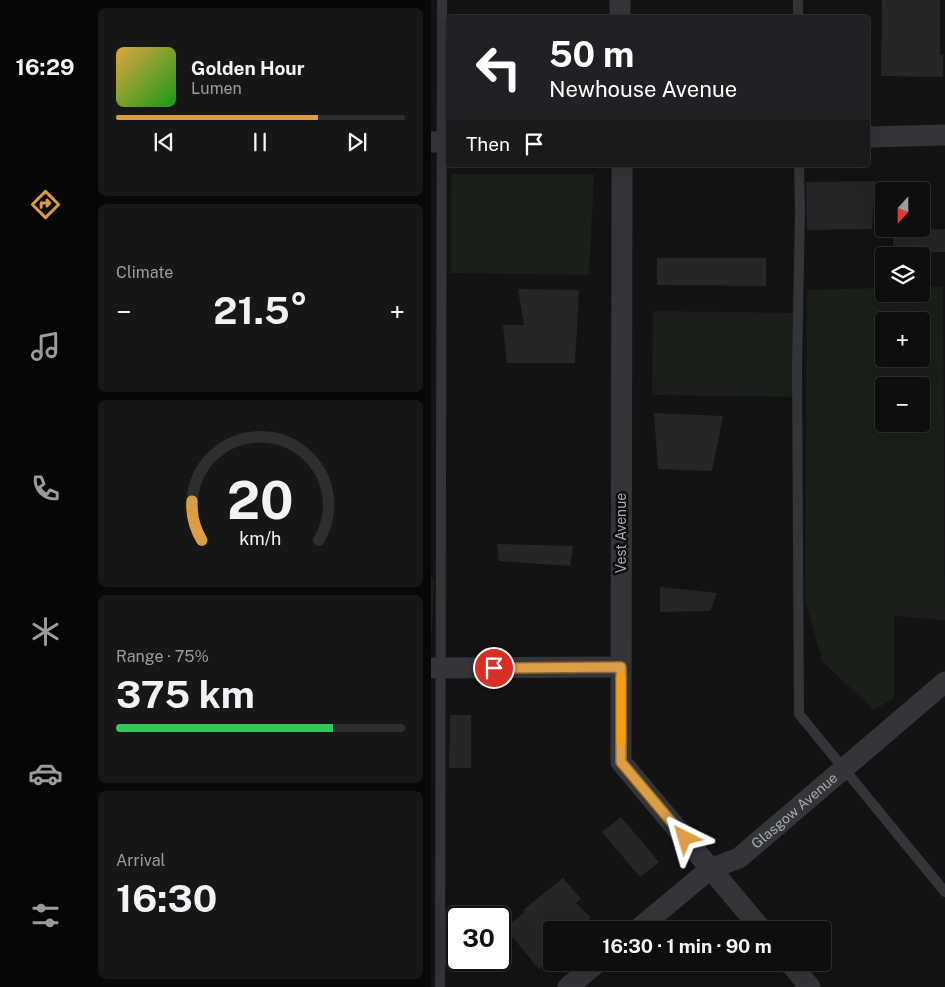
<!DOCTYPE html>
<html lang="en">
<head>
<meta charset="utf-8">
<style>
	:root { --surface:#0e0e0f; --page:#171718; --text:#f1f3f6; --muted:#9b9c9e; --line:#2e2e2f; --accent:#dc9e43 }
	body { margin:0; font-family:"Public Sans",sans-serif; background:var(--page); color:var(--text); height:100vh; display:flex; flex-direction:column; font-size:19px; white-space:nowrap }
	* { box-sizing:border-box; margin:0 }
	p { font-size:16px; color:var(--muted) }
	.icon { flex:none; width:28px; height:28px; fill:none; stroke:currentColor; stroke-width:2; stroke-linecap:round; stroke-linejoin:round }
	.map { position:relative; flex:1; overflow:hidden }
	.sheet { display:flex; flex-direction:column; gap:8px; padding:8px; background:#080808; width:341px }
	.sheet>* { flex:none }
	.top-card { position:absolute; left:15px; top:15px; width:424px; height:152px; border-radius:5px; box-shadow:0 5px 20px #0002,0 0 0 1px var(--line); background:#202124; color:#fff; overflow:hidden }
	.needle { width:32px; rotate:201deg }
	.fabs { position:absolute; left:444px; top:182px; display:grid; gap:10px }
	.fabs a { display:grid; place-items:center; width:55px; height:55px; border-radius:5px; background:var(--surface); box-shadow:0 5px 20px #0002,0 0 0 1px var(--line); font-size:25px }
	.speed { position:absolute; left:15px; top:906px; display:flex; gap:10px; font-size:25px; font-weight:700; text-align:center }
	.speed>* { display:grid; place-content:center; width:65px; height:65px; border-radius:50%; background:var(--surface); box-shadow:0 5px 20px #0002,0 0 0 1px var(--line); line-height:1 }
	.speed .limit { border:2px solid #111; border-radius:8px; background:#fff; color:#111 }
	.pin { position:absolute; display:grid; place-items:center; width:42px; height:42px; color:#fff; margin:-21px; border:2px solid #fff; border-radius:50%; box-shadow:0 1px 5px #0007 }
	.me { position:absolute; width:55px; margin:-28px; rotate:320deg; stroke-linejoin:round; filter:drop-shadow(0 0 4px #0008) }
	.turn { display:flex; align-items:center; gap:18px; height:105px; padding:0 20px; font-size:22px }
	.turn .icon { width:65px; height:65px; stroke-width:2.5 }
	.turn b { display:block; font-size:35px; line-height:42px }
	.then { display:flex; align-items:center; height:48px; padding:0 20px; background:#0003; gap:10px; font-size:19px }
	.big { font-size:38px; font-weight:700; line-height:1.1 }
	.sheet .tile { flex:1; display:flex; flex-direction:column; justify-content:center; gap:8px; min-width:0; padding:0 18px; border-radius:8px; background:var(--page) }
	.sheet .dial { align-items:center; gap:0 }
	.dial svg { height:130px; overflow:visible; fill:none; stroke:var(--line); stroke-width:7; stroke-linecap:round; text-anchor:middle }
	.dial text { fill:var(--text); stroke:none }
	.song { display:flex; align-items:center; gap:15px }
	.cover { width:60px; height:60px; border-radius:8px; background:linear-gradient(135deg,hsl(40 70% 55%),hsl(120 70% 35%)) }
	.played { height:5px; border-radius:2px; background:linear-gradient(90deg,var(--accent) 70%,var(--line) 70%) }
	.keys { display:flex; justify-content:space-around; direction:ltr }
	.heat { display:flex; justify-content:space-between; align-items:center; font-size:28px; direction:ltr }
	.charge { height:8px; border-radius:4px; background:linear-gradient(90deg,#34c759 75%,var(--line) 0) }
	.trip { position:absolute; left:112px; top:921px; width:288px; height:50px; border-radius:5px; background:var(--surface); box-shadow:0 5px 20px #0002,0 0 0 1px var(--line); font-weight:700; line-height:50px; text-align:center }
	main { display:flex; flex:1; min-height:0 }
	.tab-bar { display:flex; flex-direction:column; width:90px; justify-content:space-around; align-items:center; background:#060606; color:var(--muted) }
	.tab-bar .icon { width:35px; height:35px }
	.tab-bar .on { color:var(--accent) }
	.tab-bar b { font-size:22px; color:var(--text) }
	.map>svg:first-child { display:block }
	.green { fill:#1a1f1a; fill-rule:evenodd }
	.building { fill:#262628 }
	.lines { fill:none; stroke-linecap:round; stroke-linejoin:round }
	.service { stroke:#343539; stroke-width:10 }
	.minor { stroke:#343539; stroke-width:21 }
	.route-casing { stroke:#8f672c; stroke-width:12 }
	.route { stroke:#dc9e43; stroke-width:9 }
	.slow { stroke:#f59e0b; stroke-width:9 }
	.labels { text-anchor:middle; stroke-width:5; stroke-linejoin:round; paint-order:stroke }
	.street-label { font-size:14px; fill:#a6abb3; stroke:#0e0e0f }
</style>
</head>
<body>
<main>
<nav class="tab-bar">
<b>16:29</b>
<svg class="icon on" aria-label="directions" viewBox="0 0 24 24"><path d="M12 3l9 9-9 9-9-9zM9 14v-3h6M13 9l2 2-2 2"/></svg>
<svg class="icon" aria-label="music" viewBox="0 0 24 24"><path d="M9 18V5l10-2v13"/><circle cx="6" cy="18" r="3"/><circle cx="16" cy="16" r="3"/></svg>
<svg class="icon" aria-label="phone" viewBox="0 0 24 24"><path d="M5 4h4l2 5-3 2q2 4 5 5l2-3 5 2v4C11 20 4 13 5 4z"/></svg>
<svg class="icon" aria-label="climate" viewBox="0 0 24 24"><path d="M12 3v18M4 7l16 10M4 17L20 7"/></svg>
<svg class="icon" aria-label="car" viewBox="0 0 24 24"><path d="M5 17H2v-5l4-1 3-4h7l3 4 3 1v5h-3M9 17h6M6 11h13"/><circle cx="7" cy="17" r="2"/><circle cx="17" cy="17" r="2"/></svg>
<svg class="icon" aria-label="filters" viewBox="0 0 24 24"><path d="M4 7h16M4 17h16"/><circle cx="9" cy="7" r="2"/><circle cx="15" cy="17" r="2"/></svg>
</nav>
<section class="sheet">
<div class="tile">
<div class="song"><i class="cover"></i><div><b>Golden Hour</b><p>Lumen</p></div></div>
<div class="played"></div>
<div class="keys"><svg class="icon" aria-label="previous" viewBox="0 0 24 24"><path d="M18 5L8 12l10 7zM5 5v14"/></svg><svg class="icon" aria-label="pause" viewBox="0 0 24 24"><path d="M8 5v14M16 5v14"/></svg><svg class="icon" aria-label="next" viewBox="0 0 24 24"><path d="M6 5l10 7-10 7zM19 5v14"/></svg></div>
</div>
<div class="tile"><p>Climate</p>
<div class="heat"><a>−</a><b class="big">21.5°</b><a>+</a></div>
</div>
<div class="tile dial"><svg viewBox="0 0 100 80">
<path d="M14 69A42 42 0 1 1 86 69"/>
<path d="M14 69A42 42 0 0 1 8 45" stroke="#dc9e43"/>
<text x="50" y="56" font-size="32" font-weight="700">20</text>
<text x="50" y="72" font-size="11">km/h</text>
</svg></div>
<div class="tile"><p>Range · 75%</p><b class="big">375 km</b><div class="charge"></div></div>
<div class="tile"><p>Arrival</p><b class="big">16:30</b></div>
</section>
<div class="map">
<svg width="514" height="987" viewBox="0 0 514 987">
	<rect width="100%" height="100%" fill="#131314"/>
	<g class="green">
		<path d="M20,174H163L158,275L20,273Z"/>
		<path d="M490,287H512L514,620L463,616V698L443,710L391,661L374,599L376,290L452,288V294H490ZM452,321H490V359H452ZM452,386H490V424H452Z"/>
		<path d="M222,311L363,313V397L221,395Z"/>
		<path d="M0,574L3,583L0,652Z"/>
	</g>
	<g class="building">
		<path d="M451,0H509V55H512V77L450,76Z"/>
		<path d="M444,181L441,229L376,230L375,182Z"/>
		<path d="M514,229V252L462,253V231Z"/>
		<path d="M226,258H335V286L226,285Z"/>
		<path d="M87,289L148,290L144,363H76L72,325H93Z"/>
		<path d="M223,413L292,416L281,471L227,469Z"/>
		<path d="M66,544L142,546L139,566L68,561Z"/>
		<path d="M229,587L286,593L279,611L229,612Z"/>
		<path d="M19,715H40V768H18Z"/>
		<path d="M190,817L228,862L209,877L171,832Z"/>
		<path d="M132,878L150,899L145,903L160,918L146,930H121V958L108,969L74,928L94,912L92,910Z"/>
	</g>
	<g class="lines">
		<g class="service">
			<path d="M367,18V0"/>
			<path d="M368,165L369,210L366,368L368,714L514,892"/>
			<path d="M9,987L11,0"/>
		</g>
		<g class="minor">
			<path d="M189,0V18"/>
			<path d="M436,137L514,135"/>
			<path d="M0,142H18"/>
			<path d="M191,165L190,762L331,930"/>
			<path d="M0,668L190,667"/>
			<path id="s1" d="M206,930L279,869L308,858L514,682"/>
			<path d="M358,962L379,987"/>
			<path d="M137,987L167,962"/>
		</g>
	</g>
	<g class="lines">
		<g class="route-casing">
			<path id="route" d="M63,668L190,667V762L254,838"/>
		</g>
		<use href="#route" class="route"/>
		<path class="slow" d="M190,677V741"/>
	</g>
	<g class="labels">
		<g class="street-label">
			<text transform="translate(190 533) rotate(-90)" y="5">Vest Avenue</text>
			<text dy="5" stroke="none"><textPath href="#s1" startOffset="199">Glasgow Avenue</textPath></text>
		</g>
	</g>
</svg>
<div class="fabs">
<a><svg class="needle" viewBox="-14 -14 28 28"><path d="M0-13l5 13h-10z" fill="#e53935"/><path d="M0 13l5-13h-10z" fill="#9b9c9e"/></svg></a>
<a><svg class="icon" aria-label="layers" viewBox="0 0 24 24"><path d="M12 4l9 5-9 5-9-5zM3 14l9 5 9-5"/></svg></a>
<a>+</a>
<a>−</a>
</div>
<div class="speed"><div class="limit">30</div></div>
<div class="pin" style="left:63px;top:668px;background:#d93025"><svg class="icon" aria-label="arrive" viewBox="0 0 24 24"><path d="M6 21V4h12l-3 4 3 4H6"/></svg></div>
<svg class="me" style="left:254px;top:838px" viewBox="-20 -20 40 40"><path d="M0-17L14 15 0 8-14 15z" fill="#dc9e43" stroke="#fff" stroke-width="4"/></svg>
<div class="trip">16:30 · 1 min · 90 m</div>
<div class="top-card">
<div class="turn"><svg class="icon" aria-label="left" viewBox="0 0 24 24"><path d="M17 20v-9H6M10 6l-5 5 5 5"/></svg><div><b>50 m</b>Newhouse Avenue</div></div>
<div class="then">Then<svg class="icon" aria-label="arrive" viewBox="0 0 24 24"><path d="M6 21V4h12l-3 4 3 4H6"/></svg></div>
</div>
</div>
</main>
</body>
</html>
